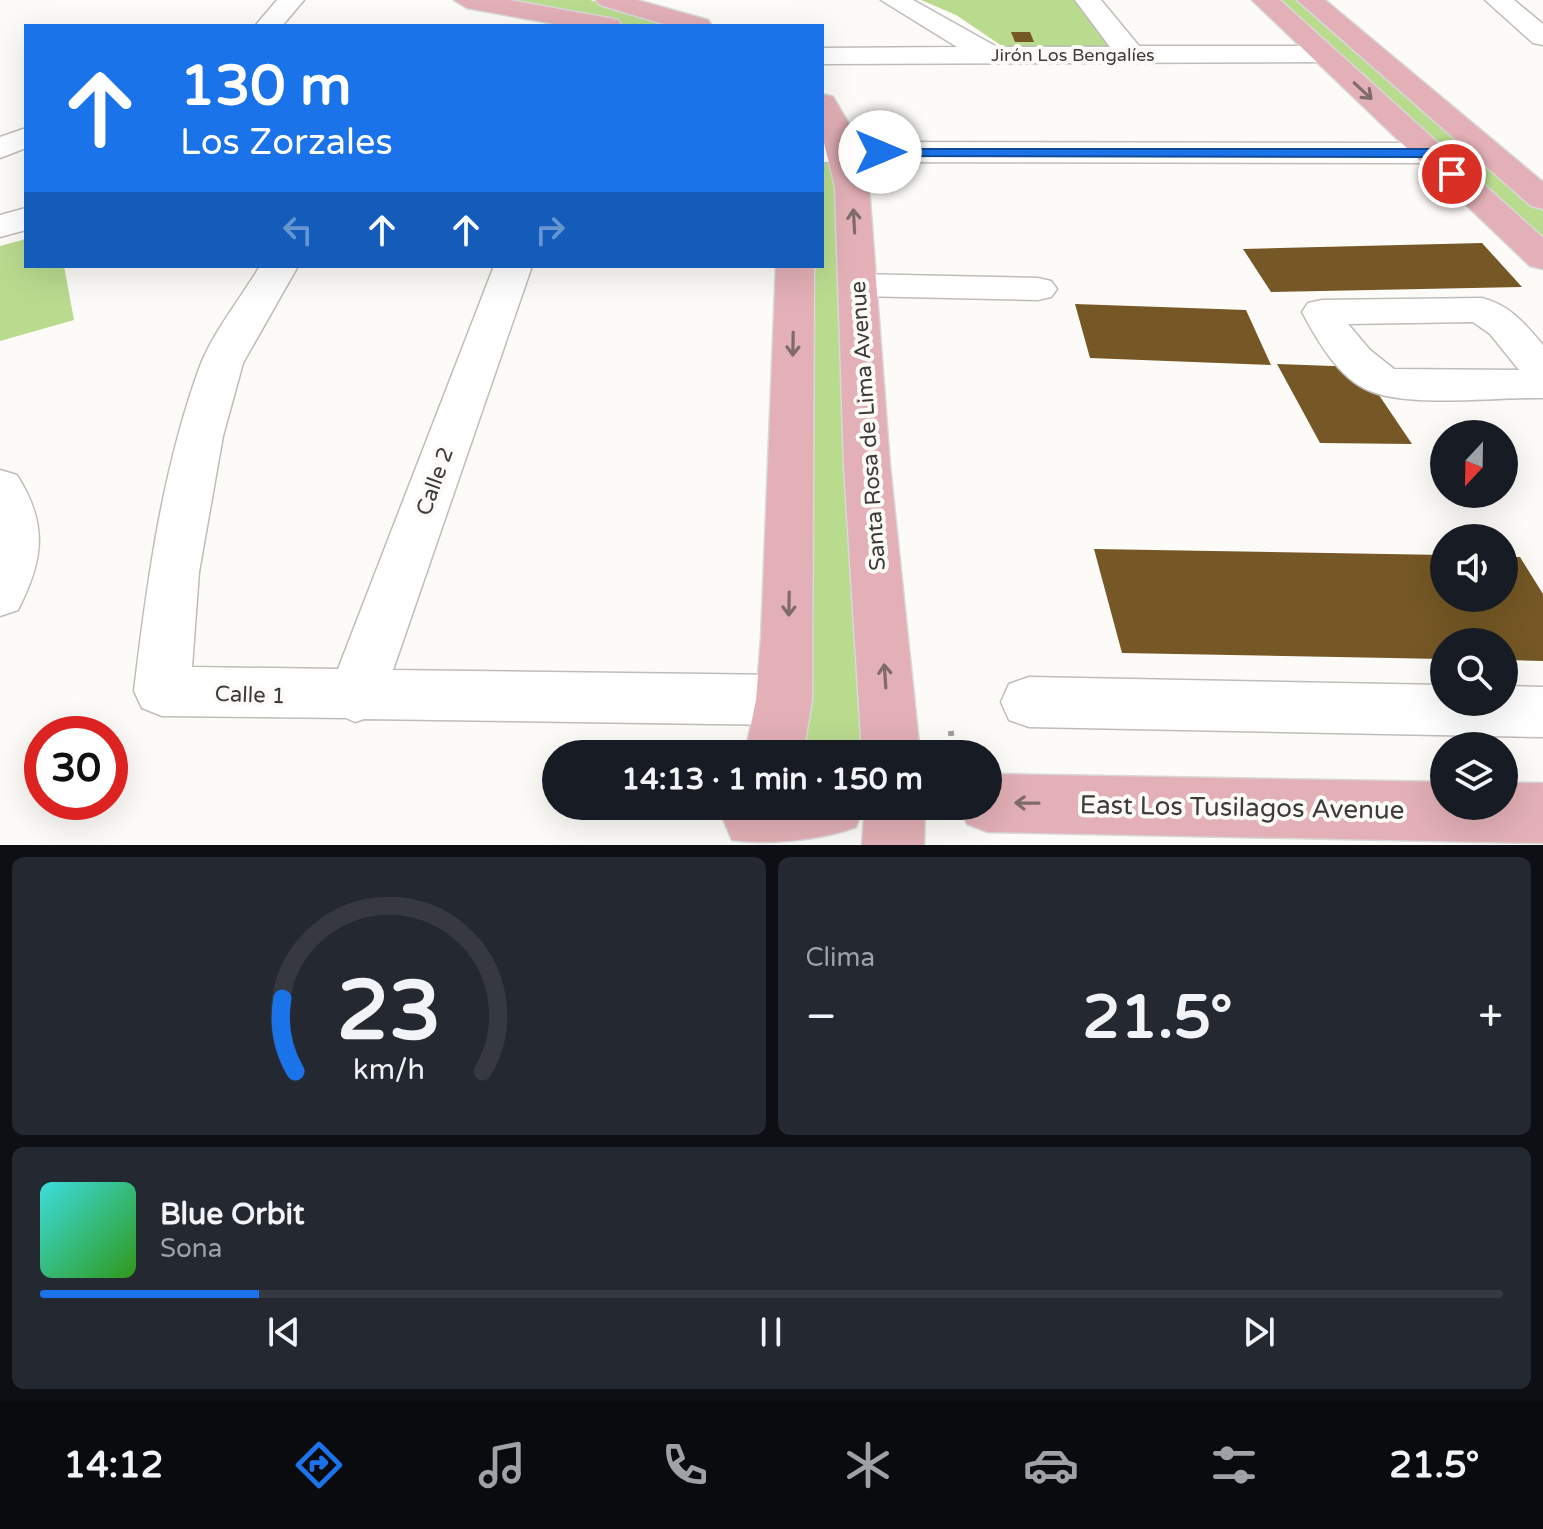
<!DOCTYPE html>
<html lang="es">
<head>
<meta charset="utf-8">
<style>
	:root { --surface:#171b24; --page:#242831; --text:#f1f3f6; --muted:#9ea1a6; --line:#363941; --accent:#1a73e8 }
	body { margin:0; font-family:"Varela Round",sans-serif; background:var(--page); color:var(--text); height:100vh; display:flex; flex-direction:column; font-size:30px; white-space:nowrap }
	* { box-sizing:border-box; margin:0 }
	p { font-size:26px; color:var(--muted) }
	.icon { flex:none; width:44px; height:44px; fill:none; stroke:currentColor; stroke-width:2; stroke-linecap:round; stroke-linejoin:round }
	.map { position:relative; height:845px; overflow:hidden }
	.sheet { display:flex; flex-direction:column; gap:12px; padding:12px; background:#0d0f14; flex:1 }
	.sheet>* { flex:none }
	.banner { position:absolute; left:24px; top:24px; width:800px; height:244px; border-radius:0px; box-shadow:0 8px 32px #0002; background:#1a73e8; color:#fff; overflow:hidden }
	.needle { width:52px; rotate:202deg }
	.buttons { position:absolute; left:1430px; top:420px; display:grid; gap:16px }
	.buttons a { display:grid; place-items:center; width:88px; height:88px; border-radius:50%; background:var(--surface); box-shadow:0 8px 32px #0002; font-size:40px }
	.speed { position:absolute; left:24px; top:716px; display:flex; gap:16px; font-size:40px; font-weight:700; text-align:center }
	.speed>* { display:grid; place-content:center; width:104px; height:104px; border-radius:50%; background:var(--surface); box-shadow:0 8px 32px #0002; line-height:1 }
	.speed .limit { border:12px solid #d22; background:#fff; color:#111 }
	.pin { position:absolute; display:grid; place-items:center; width:68px; height:68px; color:#fff; margin:-34px; border:4px solid #fff; border-radius:50%; box-shadow:0 2px 8px #0007 }
	.me { position:absolute; width:88px; margin:-44px; rotate:90deg; stroke-linejoin:round; filter:drop-shadow(0 0 6px #0008) }
	.turn { display:flex; align-items:center; gap:28px; height:168px; padding:0 24px; font-size:36px }
	.turn .icon { width:104px; height:104px; stroke-width:2.5 }
	.turn b { display:block; font-size:56px; line-height:68px }
	.lanes { display:flex; align-items:center; height:76px; padding:0 24px; background:#0003; justify-content:center; gap:40px; direction:ltr }
	.lanes .off { opacity:.35 }
	.big { font-size:60px; font-weight:800; line-height:1.1 }
	.sheet .card { flex:1; display:flex; flex-direction:column; justify-content:center; gap:12px; min-width:0; padding:0 28px; border-radius:12px; background:var(--page) }
	.sheet .dial { align-items:center; gap:0 }
	.dial svg { height:208px; overflow:visible; fill:none; stroke:var(--line); stroke-width:7; stroke-linecap:round; text-anchor:middle }
	.dial text { fill:var(--text); stroke:none }
	.song { display:flex; align-items:center; gap:24px }
	.cover { width:96px; height:96px; border-radius:12px; background:linear-gradient(135deg,hsl(180 70% 55%),hsl(110 70% 35%)) }
	.played { height:8px; border-radius:4px; background:linear-gradient(90deg,var(--accent) 15%,var(--line) 15%) }
	.keys { display:flex; justify-content:space-around; direction:ltr }
	.heat { display:flex; justify-content:space-between; align-items:center; font-size:44px; direction:ltr }
	.sheet .tiles { flex:1; display:grid; gap:12px; grid-template-columns:1fr 1fr }
	.card:last-child { grid-column:span 2 }
	.trip { position:absolute; left:542px; top:740px; width:460px; height:80px; border-radius:40px; background:var(--surface); box-shadow:0 8px 32px #0002; font-weight:800; line-height:80px; text-align:center }
	.tabs { display:flex; height:128px; justify-content:space-around; align-items:center; background:#090b0e; color:var(--muted) }
	.tabs .icon { width:56px; height:56px }
	.tabs .active { color:var(--accent) }
	.tabs b { font-size:36px; color:var(--text) }
	.map>svg:first-child { display:block }
	.green { fill:#b9db8e }
	.building { fill:#755825 }
	.lines { fill:none; stroke-linecap:round; stroke-linejoin:round }
	.minor-casing { stroke:#bfbcb9; stroke-width:3 }
	.major-casing { stroke:#d8d8d8; stroke-width:3 }
	.path { stroke:#a2a09d; stroke-width:6; stroke-dasharray:5 8; stroke-linecap:butt }
	.minor { fill:#fff; fill-rule:evenodd }
	.major { fill:#e2b0b6; fill-rule:evenodd }
	.oneway { stroke:#7f6a6c }
	.route { fill:#1a73e8; stroke:#114b97; stroke-width:2 }
	.labels { text-anchor:middle; stroke-width:8; stroke-linejoin:round; paint-order:stroke }
	.far-street-label { font-size:18px; fill:#3d3c3a; stroke:#fdfbf7 }
	.street-label { font-size:22px; fill:#3d3c3a; stroke:#fdfbf7 }
	.near-street-label { font-size:26px; fill:#3d3c3a; stroke:#fdfbf7 }
</style>
</head>
<body>
<div class="map">
<svg width="1543" height="845" viewBox="0 0 1543 845">
	<rect width="100%" height="100%" fill="#fdfbf7"/>
	<g class="green">
		<path d="M494,0H590L686,26H627Z"/>
		<path d="M921,0H1075L1109,46H1002L956,15Z"/>
		<path d="M1273,0H1299L1543,211V246Z"/>
		<path d="M822,160L837,166L862,754H801L803,266H822Z"/>
		<path d="M26,239V266H64L74,320L0,341V246Z"/>
	</g>
	<g class="building">
		<path d="M1011,32H1030L1034,42H1015Z"/>
		<path d="M1482,243L1522,287L1271,292L1243,249Z"/>
		<path d="M1075,304L1246,310L1271,365L1090,358Z"/>
		<path d="M1277,364L1360,367L1412,444L1320,443Z"/>
		<path d="M1094,549L1444,555V598H1504V557H1520L1543,594V661L1504,660V642H1444V659L1122,653Z"/>
	</g>
	<g class="lines">
		<g class="minor-casing">
			<g id="minor">
				<path d="M277,0H304L282,26H255Z"/>
				<path d="M881,0H913L997,47H1110L1075,0H1101L1139,46H1323L1333,48L1337,54L1333,60L1323,62L822,64V48L957,47Z"/>
				<path d="M1485,0H1514L1543,24V45L1533,43Z"/>
				<path d="M26,128V148L0,158V137Z"/>
				<path d="M822,142L1429,143L1440,146L1445,153L1440,160L1429,163L822,162Z"/>
				<path d="M26,208V230L0,237V215Z"/>
				<path d="M260,266H298L243,363L223,436L199,572L192,667L338,669L494,266H532L393,670L784,675L804,682L812,700L804,718L784,725L364,719L355,722L346,718L162,716L142,708L134,691C147,582 162,470 200,366C213,332 241,298 260,266Z"/>
				<path d="M857,274L1038,278L1051,281L1057,289L1051,297L1038,300L857,296L844,293L838,285L844,277Z"/>
				<path d="M1482,298C1510,305 1525,324 1543,345V398C1496,397 1411,408 1370,391C1339,379 1317,340 1302,312L1308,303L1322,300ZM1473,322L1490,334L1519,370L1394,369L1370,350L1348,324Z"/>
				<path d="M0,470L17,475C48,524 44,559 18,610L0,616Z"/>
				<path d="M1029,677L1444,685V702H1504V686L1543,687V737L1029,727L1009,720L1001,702L1009,684Z"/>
			</g>
		</g>
		<g class="major-casing">
			<g id="major">
				<path d="M454,0H509L609,18L618,20L622,26H566L467,8Z"/>
				<path d="M596,0H637L708,20L712,26H670L600,5Z"/>
				<path d="M1252,0H1280L1543,238V269L1530,266Z"/>
				<path d="M1297,0H1325L1543,182V209L1531,206Z"/>
				<path d="M822,94L833,97L852,129L869,187L890,466L920,754H862L844,466L835,187L822,135Z"/>
				<path d="M776,266H814L812,700L803,754H745L756,700L761,639Z"/>
				<path d="M988,774L1444,782V806H1504V783H1543V843L988,832L967,824L959,806H988Z"/>
				<path d="M729,806H864L856,827C821,840 768,845 732,840L723,819Z"/>
				<path d="M865,806H925L924,845H862Z"/>
			</g>
		</g>
		<path class="path" d="M951,731L952,754"/>
		<use href="#minor" class="minor"/>
		<use href="#major" class="major"/>
	</g>
	<defs><path id="oneway-shaft" d="M-6 0H5M1.5-3L5.5 0L1.5 3" fill="none" stroke-width="1.6" stroke-linecap="round" stroke-linejoin="round" transform="scale(2)"/></defs>
	<g class="oneway">
		<use href="#oneway-shaft" transform="translate(1363 91) rotate(43)"/>
		<use href="#oneway-shaft" transform="translate(854 221) rotate(-93)"/>
		<use href="#oneway-shaft" transform="translate(793 344) rotate(91)"/>
		<use href="#oneway-shaft" transform="translate(789 604) rotate(91)"/>
		<use href="#oneway-shaft" transform="translate(885 676) rotate(-94)"/>
		<use href="#oneway-shaft" transform="translate(1027 803) rotate(-179)"/>
	</g>
	<path class="route" d="M876,149H1429L1458,174L1447,177L1425,157L880,156L876,154Z"/>
	<g class="labels">
		<g class="far-street-label">
			<text x="1073" y="61">Jirón Los Bengalíes</text>
		</g>
		<g class="street-label">
			<text transform="translate(867 426) rotate(-94)" y="8">Santa Rosa de Lima Avenue</text>
			<text transform="translate(434 481) rotate(-70)" y="8">Calle 2</text>
			<text transform="translate(250 694) rotate(2)" y="8">Calle 1</text>
		</g>
		<g class="near-street-label">
			<text transform="translate(1242 807) rotate(1)" y="9">East Los Tusilagos Avenue</text>
		</g>
	</g>
</svg>
<div class="buttons">
<a><svg class="needle" viewBox="-14 -14 28 28"><path d="M0-13l5 13h-10z" fill="#e53935"/><path d="M0 13l5-13h-10z" fill="#9ea1a6"/></svg></a>
<a><svg class="icon" aria-label="sound" viewBox="0 0 24 24"><path d="M4 9h4l5-4v14l-5-4H4zM17 9q2 3 0 6"/></svg></a>
<a><svg class="icon" aria-label="search" viewBox="0 0 24 24"><circle cx="10" cy="10" r="6"/><path d="M15 15l6 6"/></svg></a>
<a><svg class="icon" aria-label="layers" viewBox="0 0 24 24"><path d="M12 4l9 5-9 5-9-5zM3 14l9 5 9-5"/></svg></a>
</div>
<div class="speed"><div class="limit">30</div></div>
<div class="pin" style="left:1452px;top:174px;background:#d93025"><svg class="icon" aria-label="arrive" viewBox="0 0 24 24"><path d="M6 21V4h12l-3 4 3 4H6"/></svg></div>
<svg class="me" style="left:880px;top:152px" viewBox="-20 -20 40 40"><circle r="19" fill="#fff"/><path d="M0-13L10 11 0 6-10 11z" fill="#1a73e8"/></svg>
<div class="trip">14:13 · 1 min · 150 m</div>
<div class="banner">
<div class="turn"><svg class="icon" aria-label="ahead" viewBox="0 0 24 24"><path d="M12 20V5M6 11l6-6 6 6"/></svg><div><b>130 m</b>Los Zorzales</div></div>
<div class="lanes"><svg class="icon off" aria-label="left" viewBox="0 0 24 24"><path d="M17 20v-9H6M10 6l-5 5 5 5"/></svg><svg class="icon" aria-label="ahead" viewBox="0 0 24 24"><path d="M12 20V5M6 11l6-6 6 6"/></svg><svg class="icon" aria-label="ahead" viewBox="0 0 24 24"><path d="M12 20V5M6 11l6-6 6 6"/></svg><svg class="icon off" aria-label="right" viewBox="0 0 24 24"><path d="M7 20v-9h11M14 6l5 5-5 5"/></svg></div>
</div>
</div>
<section class="sheet">
<div class="tiles">
<div class="card dial"><svg viewBox="0 0 100 80">
<path d="M14 69A42 42 0 1 1 86 69"/>
<path d="M14 69A42 42 0 0 1 9 41" stroke="#1a73e8"/>
<text x="50" y="56" font-size="32" font-weight="700">23</text>
<text x="50" y="72" font-size="11">km/h</text>
</svg></div>
<div class="card"><p>Clima</p>
<div class="heat"><a>−</a><b class="big">21.5°</b><a>+</a></div>
</div>
<div class="card">
<div class="song"><i class="cover"></i><div><b>Blue Orbit</b><p>Sona</p></div></div>
<div class="played"></div>
<div class="keys"><svg class="icon" aria-label="previous" viewBox="0 0 24 24"><path d="M18 5L8 12l10 7zM5 5v14"/></svg><svg class="icon" aria-label="pause" viewBox="0 0 24 24"><path d="M8 5v14M16 5v14"/></svg><svg class="icon" aria-label="next" viewBox="0 0 24 24"><path d="M6 5l10 7-10 7zM19 5v14"/></svg></div>
</div>
</div>
</section>
<nav class="tabs">
<b>14:12</b>
<svg class="icon active" aria-label="directions" viewBox="0 0 24 24"><path d="M12 3l9 9-9 9-9-9zM9 14v-3h6M13 9l2 2-2 2"/></svg>
<svg class="icon" aria-label="music" viewBox="0 0 24 24"><path d="M9 18V5l10-2v13"/><circle cx="6" cy="18" r="3"/><circle cx="16" cy="16" r="3"/></svg>
<svg class="icon" aria-label="phone" viewBox="0 0 24 24"><path d="M5 4h4l2 5-3 2q2 4 5 5l2-3 5 2v4C11 20 4 13 5 4z"/></svg>
<svg class="icon" aria-label="climate" viewBox="0 0 24 24"><path d="M12 3v18M4 7l16 10M4 17L20 7"/></svg>
<svg class="icon" aria-label="car" viewBox="0 0 24 24"><path d="M5 17H2v-5l4-1 3-4h7l3 4 3 1v5h-3M9 17h6M6 11h13"/><circle cx="7" cy="17" r="2"/><circle cx="17" cy="17" r="2"/></svg>
<svg class="icon" aria-label="filters" viewBox="0 0 24 24"><path d="M4 7h16M4 17h16"/><circle cx="9" cy="7" r="2"/><circle cx="15" cy="17" r="2"/></svg>
<b>21.5°</b>
</nav>
</body>
</html>
